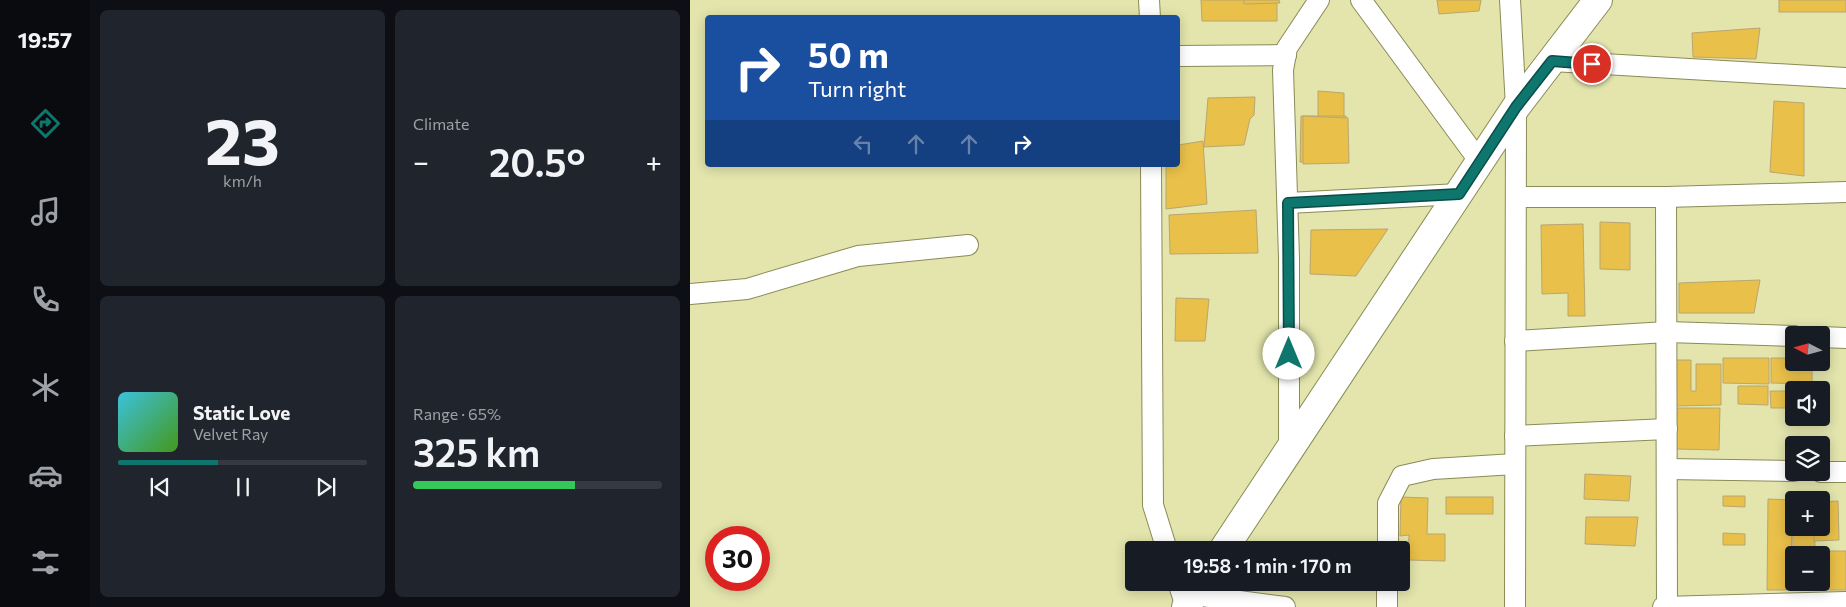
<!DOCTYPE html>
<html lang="en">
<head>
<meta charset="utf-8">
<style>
	:root { --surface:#171b24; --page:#20242c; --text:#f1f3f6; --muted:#9ea1a6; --line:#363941; --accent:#0f766e }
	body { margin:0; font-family:Commissioner,sans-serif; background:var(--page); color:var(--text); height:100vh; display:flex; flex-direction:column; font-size:19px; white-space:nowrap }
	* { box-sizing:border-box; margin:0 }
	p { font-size:16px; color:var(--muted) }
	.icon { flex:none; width:28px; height:28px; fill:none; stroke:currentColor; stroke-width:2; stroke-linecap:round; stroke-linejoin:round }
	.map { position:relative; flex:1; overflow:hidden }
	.panel { display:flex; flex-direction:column; gap:10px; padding:10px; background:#0d0f14; width:600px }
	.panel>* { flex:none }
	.banner { position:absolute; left:15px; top:15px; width:475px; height:152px; border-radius:5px; box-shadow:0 2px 12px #0003; background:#1a4fa0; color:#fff; overflow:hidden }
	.needle { width:32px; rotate:276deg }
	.tools { position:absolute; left:1095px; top:326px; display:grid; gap:10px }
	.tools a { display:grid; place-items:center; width:45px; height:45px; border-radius:5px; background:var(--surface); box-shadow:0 2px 12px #0003; font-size:25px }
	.speed { position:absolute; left:15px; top:526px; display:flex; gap:10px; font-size:25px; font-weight:700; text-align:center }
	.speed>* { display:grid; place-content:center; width:65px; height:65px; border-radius:50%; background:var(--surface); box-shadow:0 2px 12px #0003; line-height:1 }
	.speed .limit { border:8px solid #d22; background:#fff; color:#111 }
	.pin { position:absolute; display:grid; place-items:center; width:42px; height:42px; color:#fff; margin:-21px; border:2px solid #fff; border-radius:50%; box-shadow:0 1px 5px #0007 }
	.me { position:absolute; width:55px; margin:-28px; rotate:0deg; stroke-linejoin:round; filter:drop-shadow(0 0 4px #0008) }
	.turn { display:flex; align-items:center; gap:18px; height:105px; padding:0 20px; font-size:22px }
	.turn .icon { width:65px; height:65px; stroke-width:2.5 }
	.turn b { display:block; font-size:35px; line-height:42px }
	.lanes { display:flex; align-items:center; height:48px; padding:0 20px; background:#0003; justify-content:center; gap:25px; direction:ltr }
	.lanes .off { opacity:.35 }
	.big { font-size:38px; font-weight:600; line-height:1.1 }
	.panel .tile { flex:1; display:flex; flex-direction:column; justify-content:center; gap:8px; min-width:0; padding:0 18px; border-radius:8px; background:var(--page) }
	.panel .dial { align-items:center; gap:0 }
	.dial b { font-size:65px; line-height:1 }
	.song { display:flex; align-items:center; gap:15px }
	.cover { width:60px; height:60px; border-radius:8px; background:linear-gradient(135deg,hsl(190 70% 55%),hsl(100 70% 35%)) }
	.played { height:5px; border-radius:2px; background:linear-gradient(90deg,var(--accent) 40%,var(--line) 40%) }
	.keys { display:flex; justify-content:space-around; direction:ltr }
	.heat { display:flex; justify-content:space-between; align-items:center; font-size:28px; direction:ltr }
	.charge { height:8px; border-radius:4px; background:linear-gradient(90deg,#34c759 65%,var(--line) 0) }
	.panel .tiles { flex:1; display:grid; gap:10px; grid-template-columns:repeat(2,1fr) }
	.trip { position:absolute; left:435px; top:541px; width:285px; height:50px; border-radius:5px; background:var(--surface); box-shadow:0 2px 12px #0003; font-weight:600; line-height:50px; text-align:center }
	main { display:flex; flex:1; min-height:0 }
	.dock { display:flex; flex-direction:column; width:90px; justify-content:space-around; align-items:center; background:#090b0e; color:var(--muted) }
	.dock .icon { width:35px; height:35px }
	.dock .selected { color:var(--accent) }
	.dock b { font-size:22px; color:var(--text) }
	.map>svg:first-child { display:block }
	.building { fill:#e9c049; stroke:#b9a671 }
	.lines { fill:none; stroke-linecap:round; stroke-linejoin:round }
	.minor-casing { stroke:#8a8b56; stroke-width:22 }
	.secondary-casing { stroke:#8a8b56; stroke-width:30 }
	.minor { stroke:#fff; stroke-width:20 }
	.secondary { stroke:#fff; stroke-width:28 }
	.route-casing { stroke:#0a4d48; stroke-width:12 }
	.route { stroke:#0f766e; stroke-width:9 }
</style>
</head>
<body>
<main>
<nav class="dock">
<b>19:57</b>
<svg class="icon selected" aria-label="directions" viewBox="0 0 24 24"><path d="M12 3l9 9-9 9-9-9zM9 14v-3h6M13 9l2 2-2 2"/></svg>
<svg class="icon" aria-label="music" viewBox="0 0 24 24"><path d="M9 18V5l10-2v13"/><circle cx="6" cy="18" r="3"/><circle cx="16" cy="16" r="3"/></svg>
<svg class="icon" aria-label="phone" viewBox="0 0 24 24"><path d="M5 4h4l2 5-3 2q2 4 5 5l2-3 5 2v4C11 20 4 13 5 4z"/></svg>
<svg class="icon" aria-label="climate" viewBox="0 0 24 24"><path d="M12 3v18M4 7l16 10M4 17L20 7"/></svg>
<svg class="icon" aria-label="car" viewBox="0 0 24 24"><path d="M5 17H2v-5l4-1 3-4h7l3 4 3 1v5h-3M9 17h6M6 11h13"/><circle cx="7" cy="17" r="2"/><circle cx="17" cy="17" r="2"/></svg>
<svg class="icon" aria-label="filters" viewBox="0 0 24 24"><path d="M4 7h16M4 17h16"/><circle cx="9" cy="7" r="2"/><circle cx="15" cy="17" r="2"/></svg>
</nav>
<section class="panel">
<div class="tiles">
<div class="tile dial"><b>23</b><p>km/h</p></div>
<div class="tile"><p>Climate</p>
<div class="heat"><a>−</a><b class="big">20.5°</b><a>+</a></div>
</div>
<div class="tile">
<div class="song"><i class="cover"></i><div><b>Static Love</b><p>Velvet Ray</p></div></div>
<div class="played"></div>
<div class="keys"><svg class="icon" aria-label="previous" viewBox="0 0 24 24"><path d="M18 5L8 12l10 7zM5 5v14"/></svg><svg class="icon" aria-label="pause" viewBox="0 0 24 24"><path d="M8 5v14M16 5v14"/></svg><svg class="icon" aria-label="next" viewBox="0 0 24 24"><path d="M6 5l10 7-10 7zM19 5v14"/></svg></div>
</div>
<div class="tile"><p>Range · 65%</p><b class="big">325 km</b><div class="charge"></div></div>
</div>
</section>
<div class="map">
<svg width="1156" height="607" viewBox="0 0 1156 607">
	<rect width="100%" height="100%" fill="#e3e5ad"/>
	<g class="building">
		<path d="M511,0H587V21H512Z"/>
		<path d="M554,0H589L590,3L554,4Z"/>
		<path d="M747,0H791L789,11L749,14Z"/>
		<rect x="1089" y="0" width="67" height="12"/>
		<path d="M1070,28L1066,59L1003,57L1002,33Z"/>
		<path d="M628,91L654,93V126L628,131Z"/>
		<path d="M565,97L564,115L560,119L554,145L514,147L518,98Z"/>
		<path d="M1084,101L1114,103V176L1080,172Z"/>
		<path d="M611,116H656L658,161L610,162Z"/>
		<path d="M613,116L658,118L659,163L613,164Z"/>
		<path d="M513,141L517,204L476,209V165H488V145Z"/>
		<path d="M566,210L568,253L480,254L479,215Z"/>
		<path d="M910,222L940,223V270L910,269Z"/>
		<path d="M893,224L895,316H878V293L852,294L851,225Z"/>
		<path d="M698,229L666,276L620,274L621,230Z"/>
		<path d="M1070,280L1064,313H989V283Z"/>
		<path d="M486,298L519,299L515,341H485Z"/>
		<path d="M1033,358H1079V384L1033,383Z"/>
		<path d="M1081,358H1104V362H1122V384L1081,383Z"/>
		<path d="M985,360H1001V391H1006V364H1031V405L985,406Z"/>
		<path d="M1048,386H1078V405L1048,404Z"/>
		<path d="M1080,391H1104V408H1081Z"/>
		<path d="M987,408H1030L1029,450L986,449Z"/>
		<path d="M895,474L941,476L939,501L894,499Z"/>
		<path d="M1033,496H1055V507L1033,506Z"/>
		<path d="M711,497L738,498L737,534H755V561L718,560L719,535L710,536Z"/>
		<rect x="756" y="497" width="47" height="17"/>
		<path d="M1078,499L1102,500L1101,590H1077Z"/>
		<path d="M1102,500L1104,528H1124L1125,547H1103Z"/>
		<path d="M1148,501L1149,540L1124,541V528H1131V502Z"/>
		<path d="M896,517H948L945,546L895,544Z"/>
		<path d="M1033,533L1055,534V545H1033Z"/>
		<path d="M1125,549V555H1104V582H1125V590H1101V550Z"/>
		<path d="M1128,551H1156V590H1127V582H1131V555H1128Z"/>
	</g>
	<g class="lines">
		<g class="minor-casing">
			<g id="minor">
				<path d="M459,0L460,18"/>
				<path d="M671,0L790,162"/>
				<path d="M820,0L826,107L825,607"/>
				<path d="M488,56L596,55"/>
				<path d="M862,61L1156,78"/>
				<path d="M461,165L463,505L477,550"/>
				<path d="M826,197H976L1156,192"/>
				<path d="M976,197L977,607"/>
				<path d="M598,203L769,194"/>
				<path d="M0,294L57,289L168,256L278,245"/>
				<path d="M1131,337L1156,338"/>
				<path d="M825,341L977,332L1104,336"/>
				<path d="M825,436L977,429"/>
				<path d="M599,451V258L593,70L597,48L629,0"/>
				<path d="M977,469L1104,471"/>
				<path d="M1131,472H1156"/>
				<path d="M698,550V503L712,476L743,469L825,464"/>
				<path d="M488,582L496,607"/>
				<path d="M504,595L595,607"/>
				<path d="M697,607V582"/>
				<path d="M973,607L1156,602"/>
			</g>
		</g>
		<g class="secondary-casing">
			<g id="secondary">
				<path d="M533,550L826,107L908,0"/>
				<path d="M496,607L512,582"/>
			</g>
		</g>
		<use href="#minor" class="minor"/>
		<use href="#secondary" class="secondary"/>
	</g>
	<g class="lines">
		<g class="route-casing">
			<path id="route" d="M599,354L598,203L769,194L826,107L862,61L902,64"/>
		</g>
		<use href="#route" class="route"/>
	</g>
</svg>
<div class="tools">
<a><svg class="needle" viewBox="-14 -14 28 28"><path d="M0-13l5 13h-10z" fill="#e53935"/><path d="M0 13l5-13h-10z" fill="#9ea1a6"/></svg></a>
<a><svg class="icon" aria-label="sound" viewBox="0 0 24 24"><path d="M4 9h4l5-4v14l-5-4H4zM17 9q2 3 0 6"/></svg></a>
<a><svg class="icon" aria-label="layers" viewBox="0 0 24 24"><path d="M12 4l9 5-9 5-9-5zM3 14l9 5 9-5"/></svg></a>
<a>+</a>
<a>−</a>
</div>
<div class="speed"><div class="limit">30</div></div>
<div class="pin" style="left:902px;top:64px;background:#d93025"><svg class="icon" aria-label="arrive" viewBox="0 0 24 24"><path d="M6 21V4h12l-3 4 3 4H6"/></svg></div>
<svg class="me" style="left:599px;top:354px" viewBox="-20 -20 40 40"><circle r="19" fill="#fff"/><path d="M0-13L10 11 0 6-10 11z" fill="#0f766e"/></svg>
<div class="trip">19:58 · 1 min · 170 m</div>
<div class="banner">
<div class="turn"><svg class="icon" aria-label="right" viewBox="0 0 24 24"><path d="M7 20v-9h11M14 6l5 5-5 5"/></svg><div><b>50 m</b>Turn right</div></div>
<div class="lanes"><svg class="icon off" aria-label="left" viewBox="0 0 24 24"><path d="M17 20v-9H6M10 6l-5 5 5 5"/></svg><svg class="icon off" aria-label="ahead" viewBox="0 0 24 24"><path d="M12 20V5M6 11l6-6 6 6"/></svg><svg class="icon off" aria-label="ahead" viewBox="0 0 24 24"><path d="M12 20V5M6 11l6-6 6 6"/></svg><svg class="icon" aria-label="right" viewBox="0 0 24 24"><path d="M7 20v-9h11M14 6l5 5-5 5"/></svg></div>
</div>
</div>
</main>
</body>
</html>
